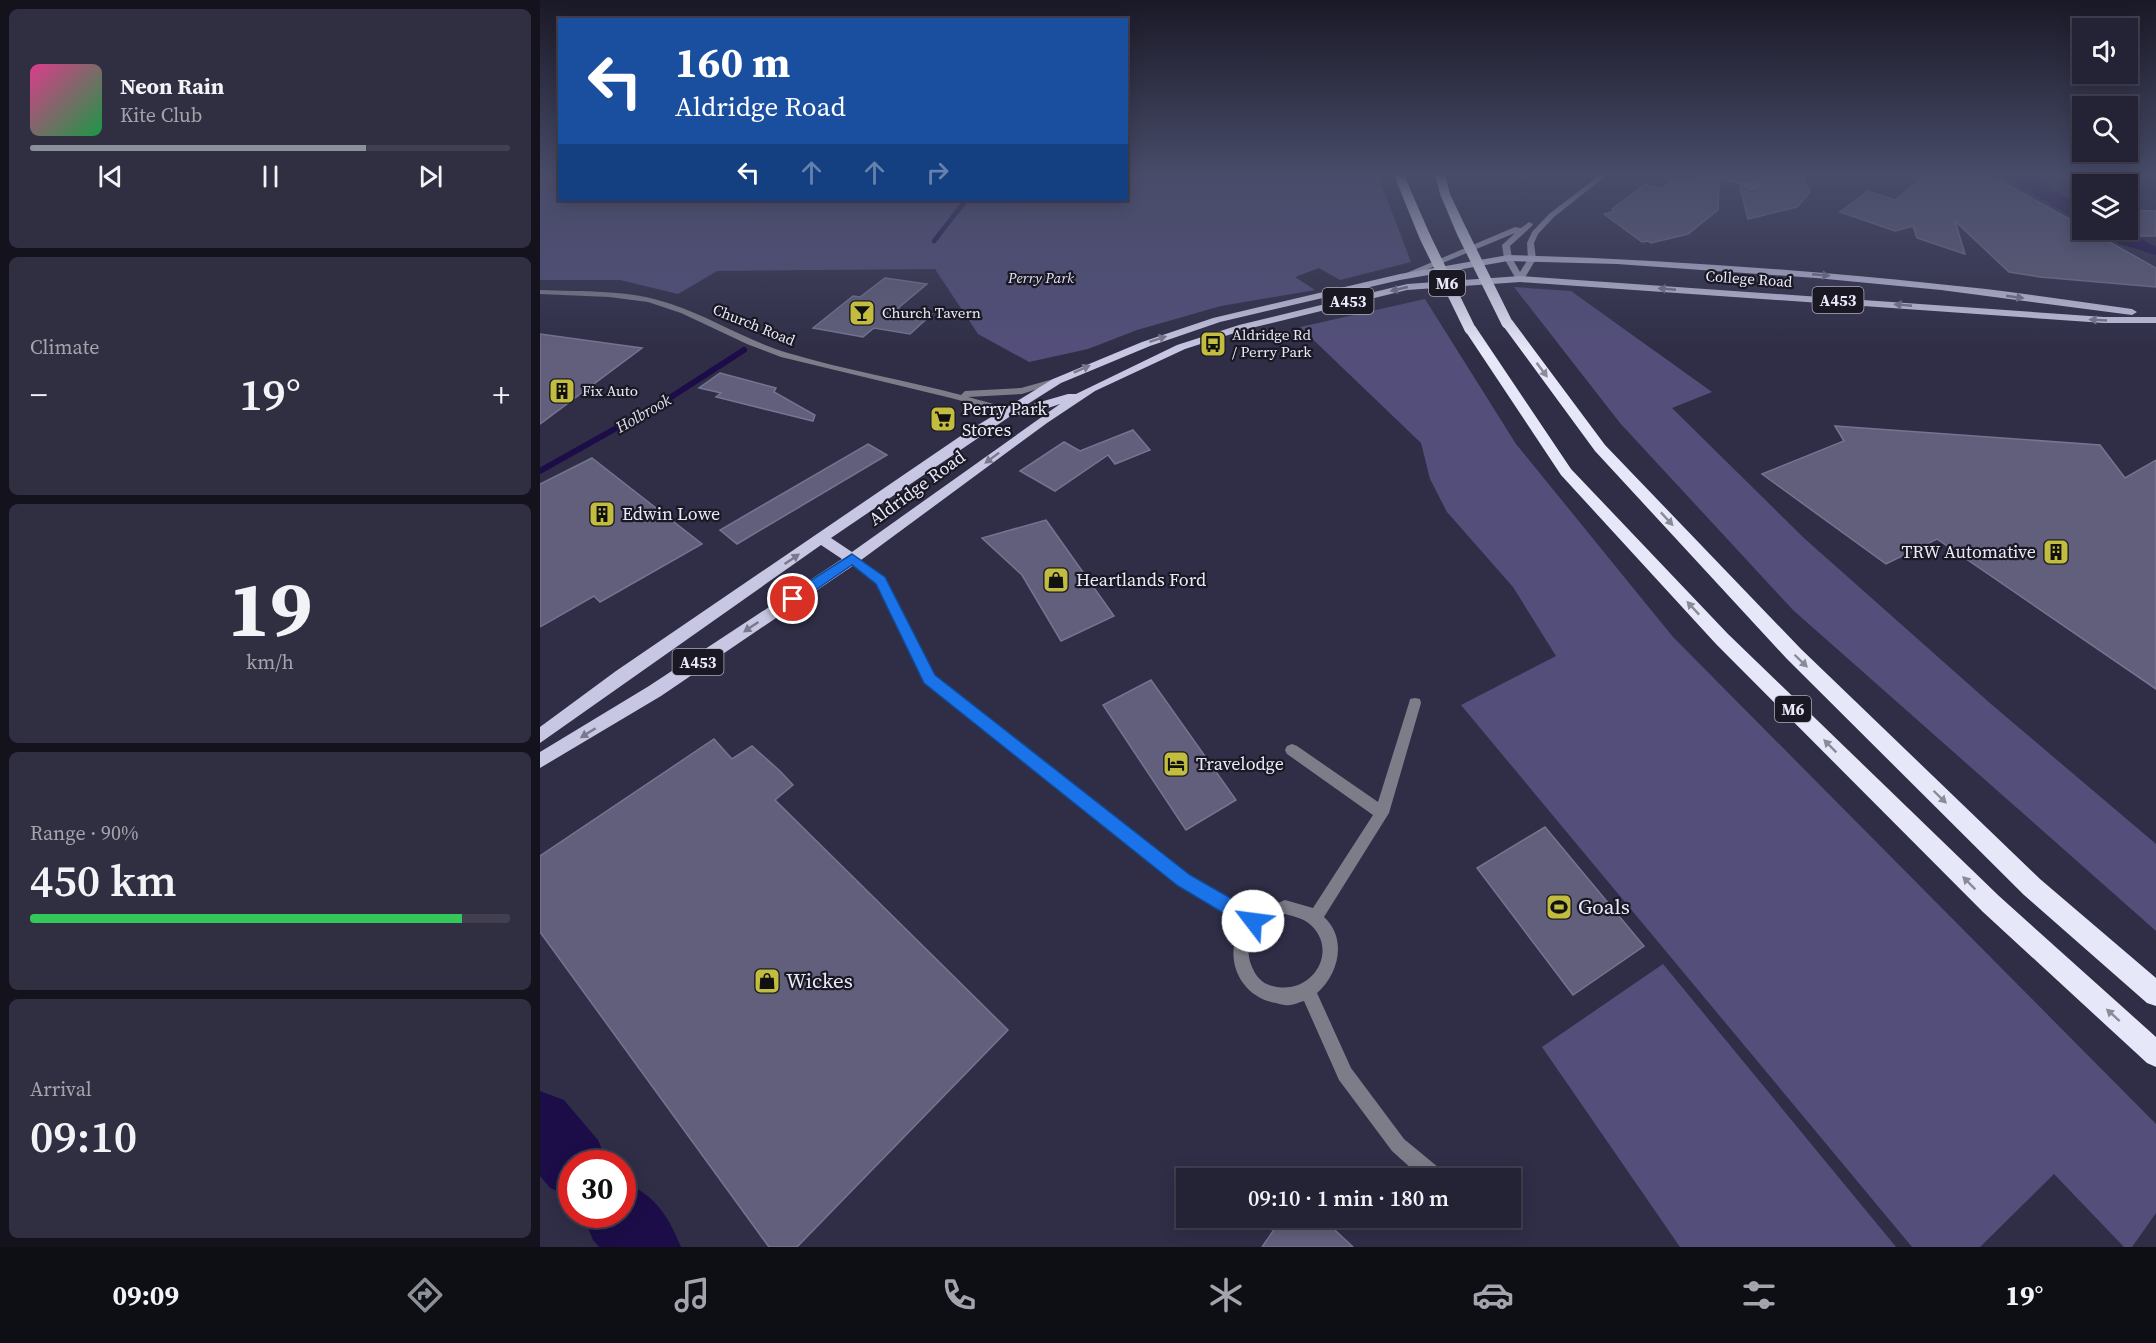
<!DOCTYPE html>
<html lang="en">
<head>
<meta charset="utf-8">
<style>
	:root { --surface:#242235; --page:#302f41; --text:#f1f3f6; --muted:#a3a4ad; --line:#413f50; --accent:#8c9099 }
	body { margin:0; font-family:"Source Serif 4",serif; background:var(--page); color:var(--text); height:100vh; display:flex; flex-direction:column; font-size:22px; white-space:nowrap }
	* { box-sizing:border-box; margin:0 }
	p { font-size:20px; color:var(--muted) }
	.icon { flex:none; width:33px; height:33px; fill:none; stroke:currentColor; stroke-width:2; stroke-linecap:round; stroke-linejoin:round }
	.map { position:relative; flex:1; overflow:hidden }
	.drawer { display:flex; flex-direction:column; gap:9px; padding:9px; background:#14131d; width:540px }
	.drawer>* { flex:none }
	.banner { position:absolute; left:18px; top:18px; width:570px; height:183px; border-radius:0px; box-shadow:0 3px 15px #0003,0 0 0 2px var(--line); background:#1a4fa0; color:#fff; overflow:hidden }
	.tools { position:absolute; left:1532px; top:18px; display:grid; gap:12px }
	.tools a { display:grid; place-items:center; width:66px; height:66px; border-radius:0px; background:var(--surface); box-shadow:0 3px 15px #0003,0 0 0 2px var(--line); font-size:30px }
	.speed { position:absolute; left:18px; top:1150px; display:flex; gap:12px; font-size:30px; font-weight:700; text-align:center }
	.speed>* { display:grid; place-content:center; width:78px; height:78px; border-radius:50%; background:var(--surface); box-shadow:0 3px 15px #0003,0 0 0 2px var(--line); line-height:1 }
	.speed .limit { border:9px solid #d22; background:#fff; color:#111 }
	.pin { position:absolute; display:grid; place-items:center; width:51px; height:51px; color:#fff; margin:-26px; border:3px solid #fff; border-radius:50%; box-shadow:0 2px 6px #0007 }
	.me { position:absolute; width:66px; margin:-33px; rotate:300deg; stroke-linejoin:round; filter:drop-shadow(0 0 4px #0008) }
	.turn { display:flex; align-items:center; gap:21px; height:126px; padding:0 18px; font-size:27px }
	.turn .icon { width:78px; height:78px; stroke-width:2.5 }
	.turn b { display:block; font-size:42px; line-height:51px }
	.lanes { display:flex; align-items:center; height:57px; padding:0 18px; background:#0003; justify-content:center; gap:30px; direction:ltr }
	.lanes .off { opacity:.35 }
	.big { font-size:45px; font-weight:600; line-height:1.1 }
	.drawer .tile { flex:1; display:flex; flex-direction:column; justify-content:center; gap:9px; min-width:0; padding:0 21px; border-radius:9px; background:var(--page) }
	.drawer .dial { align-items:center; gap:0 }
	.dial b { font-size:78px; line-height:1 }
	.song { display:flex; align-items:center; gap:18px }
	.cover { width:72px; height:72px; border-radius:9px; background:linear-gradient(135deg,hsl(330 70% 55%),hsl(140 70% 35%)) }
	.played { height:6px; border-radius:3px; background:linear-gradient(90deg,var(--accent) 70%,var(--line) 70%) }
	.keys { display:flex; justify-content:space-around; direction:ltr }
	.heat { display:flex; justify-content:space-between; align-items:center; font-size:33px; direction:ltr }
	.charge { height:9px; border-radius:4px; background:linear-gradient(90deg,#34c759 90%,var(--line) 0) }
	.trip { position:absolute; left:636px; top:1168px; width:345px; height:60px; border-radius:0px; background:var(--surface); box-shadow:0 3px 15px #0003,0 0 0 2px var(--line); font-weight:600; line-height:60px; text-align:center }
	.tabs { display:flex; height:96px; justify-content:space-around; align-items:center; background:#0e0e15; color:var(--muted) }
	.tabs .icon { width:42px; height:42px }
	.tabs .selected { color:var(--accent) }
	.tabs b { font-size:27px; color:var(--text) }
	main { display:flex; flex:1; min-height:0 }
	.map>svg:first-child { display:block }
	.green { fill:#534f7a }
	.water { fill:#1c0d49 }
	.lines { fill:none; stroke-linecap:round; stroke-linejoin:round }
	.stream-far1 { stroke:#1c0d49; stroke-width:4.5 }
	.stream { stroke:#1c0d49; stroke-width:6 }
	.river { fill:#1c0d49; fill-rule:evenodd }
	.building { fill:#615f7b; stroke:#757491; stroke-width:1.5 }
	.street { fill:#7d7d8a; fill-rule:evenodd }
	.secondary { fill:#a7a7bc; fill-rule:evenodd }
	.primary { fill:#c8c7e3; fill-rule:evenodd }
	.highway { fill:#e7e7fa; fill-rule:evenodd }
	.highway-bridge { stroke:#e7e7fa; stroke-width:11 }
	.oneway { fill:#79788d }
	.oneway2 { fill:#8a8a99 }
	.route { fill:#1a73e8; stroke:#114b97; stroke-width:1.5 }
	.labels { text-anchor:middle; stroke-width:4.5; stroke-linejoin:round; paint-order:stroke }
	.far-park-label { font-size:15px; font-style:italic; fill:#e2e1f5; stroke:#191823 }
	.far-street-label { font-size:15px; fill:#eae9fa; stroke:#191823 }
	.far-poi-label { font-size:15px; fill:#eae9fa; stroke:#191823; text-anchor:start }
	.shield { fill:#191823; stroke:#abaaba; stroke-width:1.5 }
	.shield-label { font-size:16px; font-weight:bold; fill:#eae9fa }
	.far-water-label { font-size:16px; font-style:italic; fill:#e1e0f4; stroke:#191823 }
	.poi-label { font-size:18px; fill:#eae9fa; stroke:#191823; text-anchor:start }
	.street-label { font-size:18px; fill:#eae9fa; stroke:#191823 }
	.near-poi-label { font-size:21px; fill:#eae9fa; stroke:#191823; text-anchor:start }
</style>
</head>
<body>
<main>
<section class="drawer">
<div class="tile">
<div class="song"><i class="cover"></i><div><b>Neon Rain</b><p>Kite Club</p></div></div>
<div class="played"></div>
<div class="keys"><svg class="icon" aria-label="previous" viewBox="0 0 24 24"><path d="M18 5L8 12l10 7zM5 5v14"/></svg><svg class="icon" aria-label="pause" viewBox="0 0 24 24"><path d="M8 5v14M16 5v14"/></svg><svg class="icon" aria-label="next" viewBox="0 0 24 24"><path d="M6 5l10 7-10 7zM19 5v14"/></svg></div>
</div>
<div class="tile"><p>Climate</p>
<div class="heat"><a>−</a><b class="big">19°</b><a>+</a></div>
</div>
<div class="tile dial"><b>19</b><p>km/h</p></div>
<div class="tile"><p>Range · 90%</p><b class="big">450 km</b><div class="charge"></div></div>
<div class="tile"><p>Arrival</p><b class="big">09:10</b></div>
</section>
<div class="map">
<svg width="1616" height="1247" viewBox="0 0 1616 1247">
	<rect width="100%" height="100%" fill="#302e47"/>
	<g class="green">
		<path d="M0,175H19L20,200H586L587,175H838L871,262L800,280L779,268L755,277L775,290L681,306L597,330L548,349L489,362L438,334L395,269L177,271L138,294L80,280H0Z"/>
		<path d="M974,287L1031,291L1172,392L1132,408L1265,539L1451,704L1616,844V931L1253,610L1080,423Z"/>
		<path d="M885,299L976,444L1133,637L1616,1124V1213L1592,1247H1584L1514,1174L1440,1247H1372L921,705L1016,656L973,587L907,512L890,479L881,443L760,327Z"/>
		<path d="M1123,964L1356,1247H1140L1002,1047Z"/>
	</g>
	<g class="water">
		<path d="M1465,175H1486L1542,206V222L1491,193Z"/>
		<path d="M1555,230H1584L1616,247V255L1580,244Z"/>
	</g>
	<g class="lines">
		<path class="stream-far1" d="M394,241L426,200"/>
		<path class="stream" d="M0,471L128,399L204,350"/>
		<g class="river">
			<path d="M0,1091L24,1100L58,1140L68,1164H32V1197L10,1188L0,1176Z"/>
			<path d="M82,1181C115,1195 128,1215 141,1247H59L53,1240L43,1215H82Z"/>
		</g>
	</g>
	<g class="building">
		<path d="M1151,175H1165L1179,181L1178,210L1148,234L1111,243L1108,241L1102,242L1064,214L1075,211L1072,209L1105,184L1121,189L1134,178L1150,182Z"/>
		<path d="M1196,175H1263L1270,192L1257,207L1208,219L1200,188L1212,193L1225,187L1216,179H1202L1197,177Z"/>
		<path d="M1386,175H1450L1542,226V230H1548L1616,268V287L1500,277L1469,272L1415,221L1425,254L1377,238L1373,226L1355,231L1300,212L1328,191L1355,200Z"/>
		<path d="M1587,210L1616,211V236H1587Z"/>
		<path d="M345,278L387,284L357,309L392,314L370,334L334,328L323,337L273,328L313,296L320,297Z"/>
		<path d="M0,334L102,348L0,424Z"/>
		<path d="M180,373L236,388L234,392L275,415L273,421L176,397L181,393L159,388Z"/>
		<path d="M1295,426L1560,445L1585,478L1616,460V689L1397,539L1346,564L1222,474L1304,441Z"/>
		<path d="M593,430L610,450L575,464L568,455L515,491L480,471L524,442L540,451Z"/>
		<path d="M328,444L347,455L197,544L180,530Z"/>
		<path d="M52,458L162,544L60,602L54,596L0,627V484Z"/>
		<path d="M506,520L574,616L521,641L482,575L442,538Z"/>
		<path d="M611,680L696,800L646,830L563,705Z"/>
		<path d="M174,739L192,759L212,746L240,771L253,785L235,800L468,1030L257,1247H229L0,932V856Z"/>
		<path d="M1005,827L1104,946L1033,995L937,868Z"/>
		<path d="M742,1218H782L813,1247H722Z"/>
	</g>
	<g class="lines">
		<g class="street">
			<path d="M1167,175H1177L1202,181H1215L1223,187L1211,191L1200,186L1199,184Z"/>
			<path d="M0,290C43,292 89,289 131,304C171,317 207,341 248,353C305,370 364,380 421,395L425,391L481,388L517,378L522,381L482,394L428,397L472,409L474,411L469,414L411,398L241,357L207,344L141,313L108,302L69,297L0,294Z"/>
			<path d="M312,555L345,578L395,676L649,876L714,913L745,900L773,908L833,815L747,754L745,750L747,746L752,744L757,746L838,802L869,703L870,699L875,698L880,699L881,703L849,813L784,917C808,939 798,975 777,993L811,1068L864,1139L904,1172L906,1179H883L852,1151L799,1080L764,1001C759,1002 754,1005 750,1005C746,1006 740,1004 736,1003C699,997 681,955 703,924L639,886L386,683L337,584L308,562L306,559ZM745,914C752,916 761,918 767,922C800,946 776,993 737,987C726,985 721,982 715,973C698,944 717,924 745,914Z"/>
		</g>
		<path class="secondary" d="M1060,175H1067L1014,217L998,234L994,243L996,259L983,281H977L964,258L962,245L975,233L864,279L857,277L975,227L981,228L989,222L993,224L992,226L970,246L972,258L980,272L988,259L987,243L992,232L1009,214Z"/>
		<path class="primary" d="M968,255C1112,259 1255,269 1398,284C1463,290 1528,300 1592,309L1597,312L1592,315L1401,290L1276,278L1077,264L968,261L860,280L680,322L610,346L521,383L483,407L528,394H536L637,345L699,325L867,284L980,276L1564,317H1616V323H1564L980,282L867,290L707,329L645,349L555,391L507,423L317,563L121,696L0,768V752L109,686L302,559L281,545L0,743V727L76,671L425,433L513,379L602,342L673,318L860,274ZM520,404L312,552L291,538L472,415H487Z"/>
		<g class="highway">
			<path d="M854,175H864L891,237L889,239L885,240L879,237Z"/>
			<path d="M895,175H905L910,194L928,232L926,234H918L916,232L900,194Z"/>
			<path d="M967,319L972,320L1065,445L1261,649L1500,879L1616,978V1006L1607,1003L1484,895L1247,659L1055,451L961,323Z"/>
			<path d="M930,325L935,326L1031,469L1188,634L1459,896L1616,1037V1067L1607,1063L1443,912L1176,644L1021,475L924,329Z"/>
		</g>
		<g class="highway-bridge">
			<path d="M922,232L967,323"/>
			<path d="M885,237L930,329"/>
		</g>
	</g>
	<defs><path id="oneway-solid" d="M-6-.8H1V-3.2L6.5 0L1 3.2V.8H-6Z" transform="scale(1.5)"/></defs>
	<g class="oneway">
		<use href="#oneway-solid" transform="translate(1281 275) rotate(5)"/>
		<use href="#oneway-solid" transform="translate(859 289) rotate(167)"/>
		<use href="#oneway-solid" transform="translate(1127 289) rotate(-175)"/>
		<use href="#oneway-solid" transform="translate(1475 297) rotate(8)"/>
		<use href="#oneway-solid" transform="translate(1363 305) rotate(-175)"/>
		<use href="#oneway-solid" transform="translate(1558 320) rotate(-177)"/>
		<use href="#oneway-solid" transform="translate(618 339) rotate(-18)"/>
		<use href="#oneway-solid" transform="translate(542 369) rotate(-24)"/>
		<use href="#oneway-solid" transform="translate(452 458) rotate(143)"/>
		<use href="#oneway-solid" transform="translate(252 559) rotate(-34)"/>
		<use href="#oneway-solid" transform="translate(211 627) rotate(146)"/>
		<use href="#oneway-solid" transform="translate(48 733) rotate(148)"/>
	</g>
	<g class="oneway2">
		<use href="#oneway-solid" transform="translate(1002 370) rotate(53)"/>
		<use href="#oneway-solid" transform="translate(1127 519) rotate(47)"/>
		<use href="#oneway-solid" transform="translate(1153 608) rotate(-133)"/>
		<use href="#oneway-solid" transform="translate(1261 661) rotate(44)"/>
		<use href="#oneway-solid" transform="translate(1290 746) rotate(-135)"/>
		<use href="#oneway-solid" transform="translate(1400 797) rotate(44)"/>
		<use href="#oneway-solid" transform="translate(1429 883) rotate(-135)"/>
		<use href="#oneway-solid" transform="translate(1573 1015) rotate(-138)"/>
	</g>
	<linearGradient id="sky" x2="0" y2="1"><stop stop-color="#1a1927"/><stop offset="0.5" stop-color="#484c69"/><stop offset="1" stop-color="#484c69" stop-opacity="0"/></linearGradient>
	<rect width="1616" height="349" fill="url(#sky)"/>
	<path class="route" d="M312,554L345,577L395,675L650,875L720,915L722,921L720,927L713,929L707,927L638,886L384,683L336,584L312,565L258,602H248L246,599L248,595Z"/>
	<defs>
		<g id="bar-square" transform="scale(1.35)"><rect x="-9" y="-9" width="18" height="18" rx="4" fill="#c2bd3f" stroke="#191823"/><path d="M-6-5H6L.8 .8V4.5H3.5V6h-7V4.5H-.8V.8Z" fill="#111"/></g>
		<g id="bus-square" transform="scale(1.35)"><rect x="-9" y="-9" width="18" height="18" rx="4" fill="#c2bd3f" stroke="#191823"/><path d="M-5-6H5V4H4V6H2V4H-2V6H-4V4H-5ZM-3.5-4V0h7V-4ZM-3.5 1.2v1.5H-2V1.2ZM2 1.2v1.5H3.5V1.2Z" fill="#111"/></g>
		<g id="building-square" transform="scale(1.35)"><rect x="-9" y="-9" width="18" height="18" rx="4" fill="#c2bd3f" stroke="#191823"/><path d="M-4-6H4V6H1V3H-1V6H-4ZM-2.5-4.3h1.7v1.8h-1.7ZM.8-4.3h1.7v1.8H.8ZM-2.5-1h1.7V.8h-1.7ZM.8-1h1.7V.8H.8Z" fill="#111"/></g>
		<g id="supermarket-square" transform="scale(1.35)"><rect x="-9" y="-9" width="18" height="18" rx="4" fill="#c2bd3f" stroke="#191823"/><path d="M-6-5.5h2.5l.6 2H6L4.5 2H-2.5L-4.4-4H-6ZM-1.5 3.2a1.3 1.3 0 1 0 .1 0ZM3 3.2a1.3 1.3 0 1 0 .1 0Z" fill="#111"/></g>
		<g id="shop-square" transform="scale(1.35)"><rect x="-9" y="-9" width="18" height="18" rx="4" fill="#c2bd3f" stroke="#191823"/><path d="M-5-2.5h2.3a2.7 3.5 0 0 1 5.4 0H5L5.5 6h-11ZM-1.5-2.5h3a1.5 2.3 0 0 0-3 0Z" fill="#111"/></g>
		<g id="hotel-square" transform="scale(1.35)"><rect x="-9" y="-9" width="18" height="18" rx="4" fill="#c2bd3f" stroke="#191823"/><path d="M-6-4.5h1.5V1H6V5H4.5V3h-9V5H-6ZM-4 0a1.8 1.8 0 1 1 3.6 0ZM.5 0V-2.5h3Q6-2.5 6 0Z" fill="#111"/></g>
		<g id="stadium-square" transform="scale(1.35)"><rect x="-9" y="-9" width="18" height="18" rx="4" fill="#c2bd3f" stroke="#191823"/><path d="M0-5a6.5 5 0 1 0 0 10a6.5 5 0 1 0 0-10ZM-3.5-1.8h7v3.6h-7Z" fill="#111"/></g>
	</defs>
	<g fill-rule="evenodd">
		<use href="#bar-square" x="322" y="313"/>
		<use href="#bus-square" x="673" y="344"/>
		<use href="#building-square" x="22" y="391"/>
		<use href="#supermarket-square" x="403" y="419"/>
		<use href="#building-square" x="62" y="514"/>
		<use href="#building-square" x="1516" y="552"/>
		<use href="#shop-square" x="516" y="580"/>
		<use href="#hotel-square" x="636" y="764"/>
		<use href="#stadium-square" x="1019" y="907"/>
		<use href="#shop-square" x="227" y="981"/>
	</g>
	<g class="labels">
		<g class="far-park-label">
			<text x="501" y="283">Perry Park</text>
		</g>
		<g class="far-street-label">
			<text transform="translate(1209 279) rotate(4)" y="5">College Road</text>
			<text transform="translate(214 325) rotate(22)" y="5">Church Road</text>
		</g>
		<g class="far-poi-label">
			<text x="342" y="318">Church Tavern</text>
			<text x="692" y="340">Aldridge Rd<tspan x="692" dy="17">/ Perry Park</tspan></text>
			<text x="42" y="396">Fix Auto</text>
		</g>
		<g class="shield">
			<rect x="889" y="270" width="36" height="26" rx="4.5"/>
			<rect x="1272.5" y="287" width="51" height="26" rx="4.5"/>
			<rect x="782.5" y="288" width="51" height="26" rx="4.5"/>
			<rect x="132.5" y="649" width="51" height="26" rx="4.5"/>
			<rect x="1235" y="696" width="36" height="26" rx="4.5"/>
		</g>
		<g class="shield-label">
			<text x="907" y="289">M6</text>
			<text x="1298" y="306">A453</text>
			<text x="808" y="307">A453</text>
			<text x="158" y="668">A453</text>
			<text x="1253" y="715">M6</text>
		</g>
		<g class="far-water-label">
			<text transform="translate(103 413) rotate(-30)" y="6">Holbrook</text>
		</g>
		<g class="poi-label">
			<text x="422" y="415">Perry Park<tspan x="422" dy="21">Stores</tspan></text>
			<text x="82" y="520">Edwin Lowe</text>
			<text x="1496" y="558" text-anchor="end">TRW Automative</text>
			<text x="536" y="586">Heartlands Ford</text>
			<text x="656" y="770">Travelodge</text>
		</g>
		<g class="street-label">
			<text transform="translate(377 488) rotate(-36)" y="6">Aldridge Road</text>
		</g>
		<g class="near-poi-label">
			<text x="1038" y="914">Goals</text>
			<text x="246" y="988">Wickes</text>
		</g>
	</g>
</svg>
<div class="tools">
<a><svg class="icon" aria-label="sound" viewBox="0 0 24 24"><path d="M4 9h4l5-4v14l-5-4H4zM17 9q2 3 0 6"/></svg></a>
<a><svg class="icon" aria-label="search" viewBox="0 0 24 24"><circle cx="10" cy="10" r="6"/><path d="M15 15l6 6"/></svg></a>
<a><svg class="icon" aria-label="layers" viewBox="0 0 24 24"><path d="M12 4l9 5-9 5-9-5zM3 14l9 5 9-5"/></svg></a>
</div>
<div class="speed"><div class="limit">30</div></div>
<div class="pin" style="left:253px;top:599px;background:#d93025"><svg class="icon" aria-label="arrive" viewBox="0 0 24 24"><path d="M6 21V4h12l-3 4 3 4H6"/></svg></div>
<svg class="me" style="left:713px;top:921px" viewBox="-20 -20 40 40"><circle r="19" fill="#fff"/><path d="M0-13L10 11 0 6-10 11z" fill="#1a73e8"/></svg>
<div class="trip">09:10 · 1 min · 180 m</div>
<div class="banner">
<div class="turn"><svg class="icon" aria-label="left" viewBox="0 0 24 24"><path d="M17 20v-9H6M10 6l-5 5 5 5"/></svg><div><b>160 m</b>Aldridge Road</div></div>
<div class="lanes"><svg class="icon" aria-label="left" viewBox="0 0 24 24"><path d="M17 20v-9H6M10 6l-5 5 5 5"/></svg><svg class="icon off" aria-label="ahead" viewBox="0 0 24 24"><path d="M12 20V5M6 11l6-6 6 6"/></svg><svg class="icon off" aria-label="ahead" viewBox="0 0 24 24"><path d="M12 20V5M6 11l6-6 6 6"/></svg><svg class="icon off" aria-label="right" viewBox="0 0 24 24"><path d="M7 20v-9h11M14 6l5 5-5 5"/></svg></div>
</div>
</div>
</main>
<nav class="tabs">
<b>09:09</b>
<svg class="icon selected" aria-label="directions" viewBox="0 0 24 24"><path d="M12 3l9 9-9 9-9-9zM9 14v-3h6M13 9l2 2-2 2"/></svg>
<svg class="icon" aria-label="music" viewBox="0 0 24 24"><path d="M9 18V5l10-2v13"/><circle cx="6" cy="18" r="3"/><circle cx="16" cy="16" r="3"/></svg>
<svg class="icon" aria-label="phone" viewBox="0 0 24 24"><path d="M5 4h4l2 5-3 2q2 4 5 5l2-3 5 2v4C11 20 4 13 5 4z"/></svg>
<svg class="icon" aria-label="climate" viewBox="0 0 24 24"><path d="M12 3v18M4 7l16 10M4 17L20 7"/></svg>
<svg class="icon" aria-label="car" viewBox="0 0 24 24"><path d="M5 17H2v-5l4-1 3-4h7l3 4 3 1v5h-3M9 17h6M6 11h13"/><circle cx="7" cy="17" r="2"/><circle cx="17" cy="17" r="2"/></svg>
<svg class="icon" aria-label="filters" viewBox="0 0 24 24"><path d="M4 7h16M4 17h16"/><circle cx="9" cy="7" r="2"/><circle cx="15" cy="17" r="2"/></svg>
<b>19°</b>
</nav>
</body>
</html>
